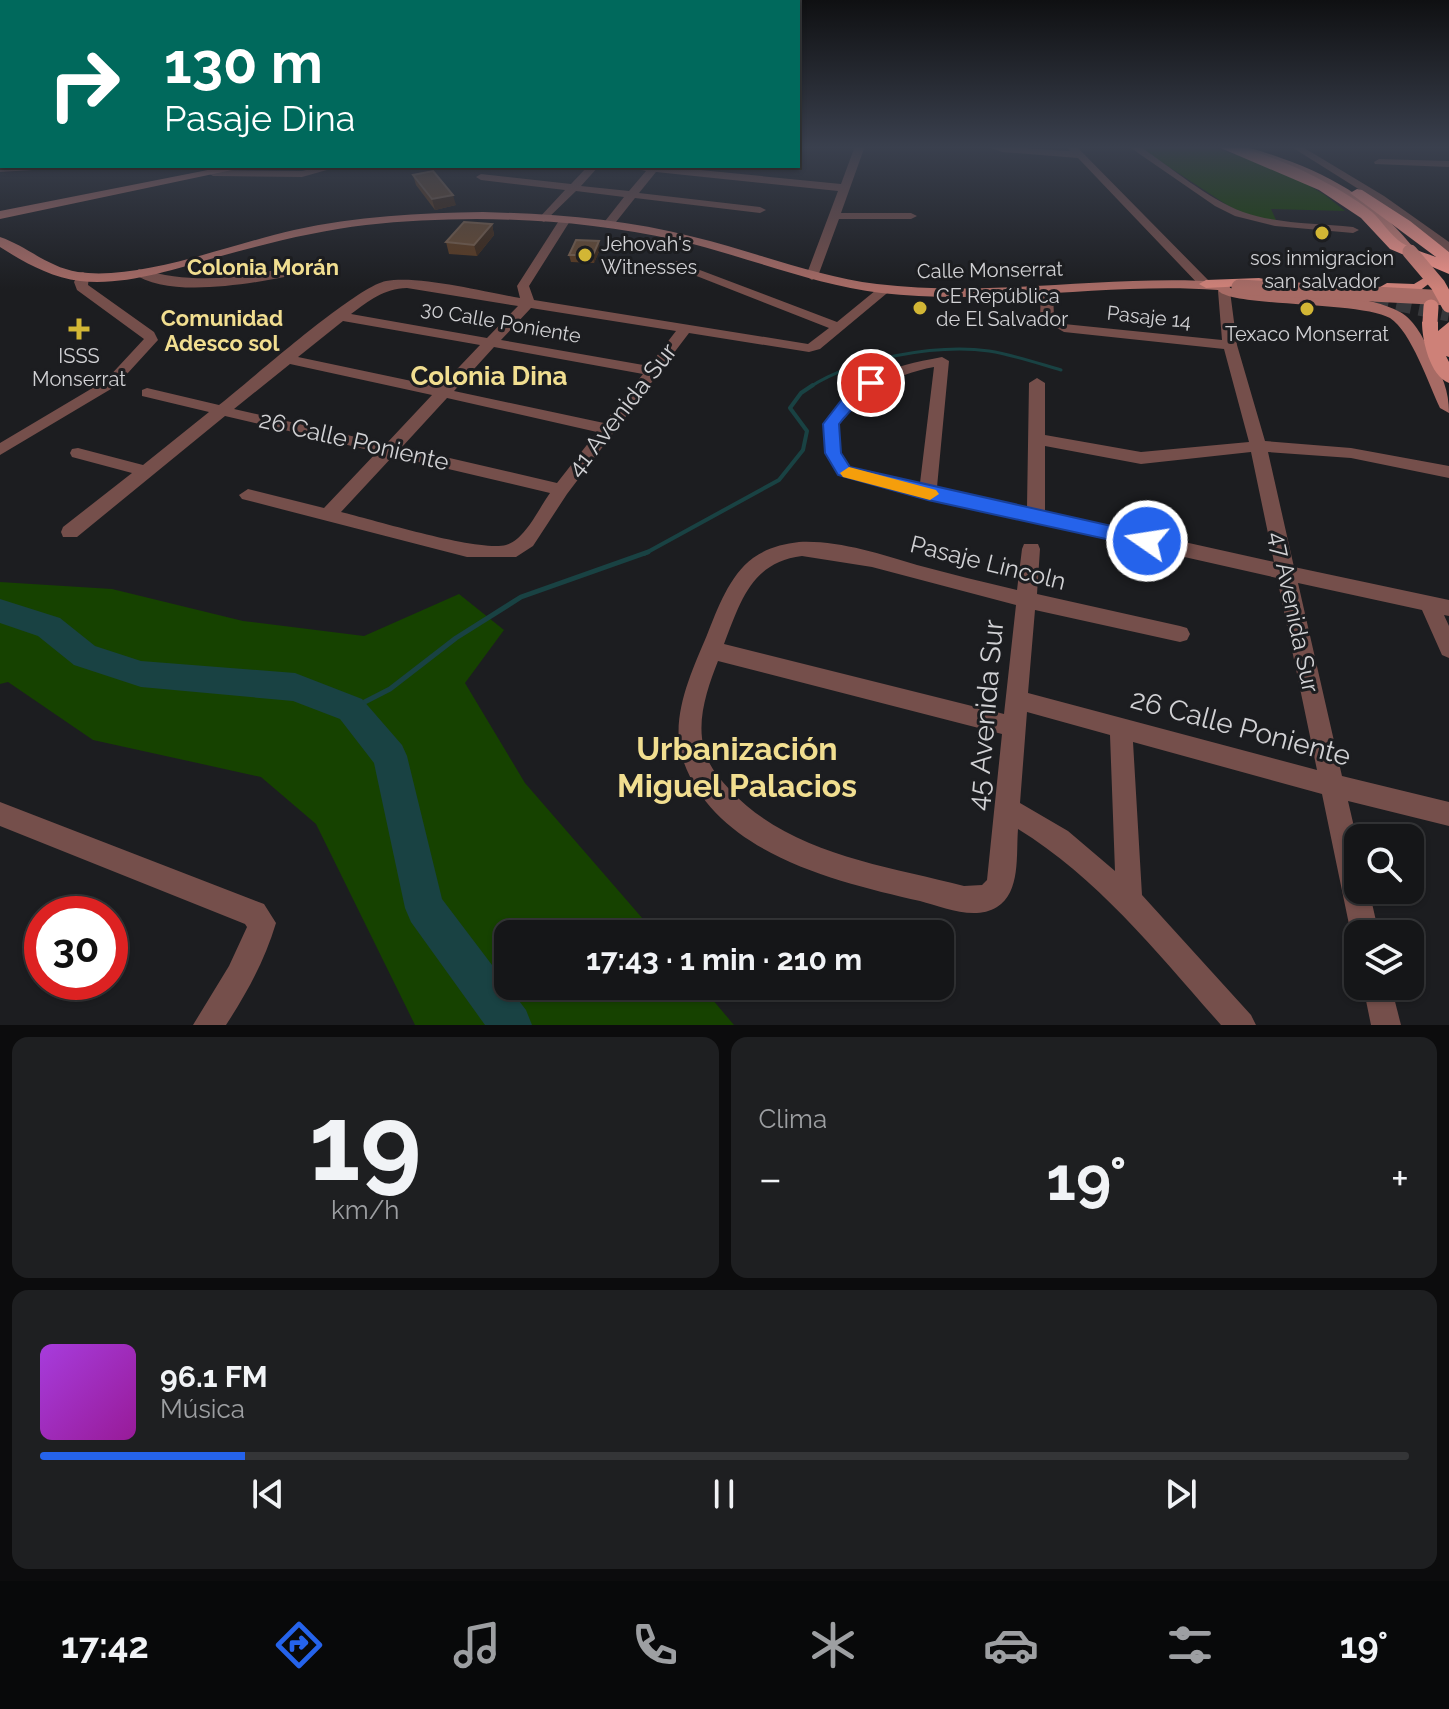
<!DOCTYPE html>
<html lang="es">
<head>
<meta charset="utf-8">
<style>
	:root { --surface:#151618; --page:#1e1f21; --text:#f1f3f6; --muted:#9d9fa2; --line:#343537; --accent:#2563eb }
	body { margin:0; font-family:Raleway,sans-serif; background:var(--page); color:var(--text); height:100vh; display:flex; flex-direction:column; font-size:30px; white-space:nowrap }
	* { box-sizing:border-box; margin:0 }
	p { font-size:26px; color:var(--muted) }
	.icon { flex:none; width:44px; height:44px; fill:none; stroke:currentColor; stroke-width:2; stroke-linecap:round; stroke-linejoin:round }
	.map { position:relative; height:1025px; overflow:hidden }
	.details { display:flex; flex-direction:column; gap:12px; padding:12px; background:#0c0c0d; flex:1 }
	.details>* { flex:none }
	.top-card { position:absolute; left:0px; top:0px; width:800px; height:168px; box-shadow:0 2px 6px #0004,0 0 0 2px var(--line); background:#00695c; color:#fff; overflow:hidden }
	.controls { position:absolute; left:1344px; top:824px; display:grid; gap:16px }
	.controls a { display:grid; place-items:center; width:80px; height:80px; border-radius:16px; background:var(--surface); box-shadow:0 2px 6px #0004,0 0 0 2px var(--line); font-size:40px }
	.speed { position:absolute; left:24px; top:896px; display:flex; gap:16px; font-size:40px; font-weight:700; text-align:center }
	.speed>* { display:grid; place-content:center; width:104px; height:104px; border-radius:50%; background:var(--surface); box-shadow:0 2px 6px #0004,0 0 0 2px var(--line); line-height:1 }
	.speed .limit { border:12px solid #d22; background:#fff; color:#111 }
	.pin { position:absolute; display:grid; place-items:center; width:68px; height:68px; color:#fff; margin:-34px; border:4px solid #fff; border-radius:50%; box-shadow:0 2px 8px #0007 }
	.me { position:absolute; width:88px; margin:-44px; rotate:283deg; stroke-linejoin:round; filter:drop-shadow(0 0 6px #0008) }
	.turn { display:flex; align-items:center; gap:28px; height:168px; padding:0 32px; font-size:36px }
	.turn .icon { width:104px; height:104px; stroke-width:2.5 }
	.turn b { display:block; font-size:56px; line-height:68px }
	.big { font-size:60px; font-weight:700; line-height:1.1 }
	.details .widget { flex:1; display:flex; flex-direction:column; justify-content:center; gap:12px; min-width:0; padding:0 28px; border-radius:16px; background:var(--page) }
	.details .dial { align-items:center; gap:0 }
	.dial b { font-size:104px; line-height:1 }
	.song { display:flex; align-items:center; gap:24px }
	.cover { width:96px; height:96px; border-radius:12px; background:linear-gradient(135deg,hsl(280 70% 55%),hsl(300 70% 35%)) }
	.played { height:8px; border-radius:4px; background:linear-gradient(90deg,var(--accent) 15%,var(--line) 15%) }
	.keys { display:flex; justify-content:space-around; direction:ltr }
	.heat { display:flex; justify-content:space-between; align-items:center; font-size:44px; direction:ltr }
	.details .tiles { flex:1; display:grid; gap:12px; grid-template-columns:1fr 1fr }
	.widget:last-child { grid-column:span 2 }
	.trip { position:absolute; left:494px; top:920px; width:460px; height:80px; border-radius:16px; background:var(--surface); box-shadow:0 2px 6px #0004,0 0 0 2px var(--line); font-weight:700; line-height:80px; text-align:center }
	.dock { display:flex; height:128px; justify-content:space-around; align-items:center; background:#08090a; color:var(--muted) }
	.dock .icon { width:56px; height:56px }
	.dock .current { color:var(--accent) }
	.dock b { font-size:36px; color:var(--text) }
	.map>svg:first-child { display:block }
	.green { fill:#164200 }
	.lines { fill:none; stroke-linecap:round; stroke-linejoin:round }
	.stream-far2 { stroke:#194243; stroke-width:3 }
	.stream-far1 { stroke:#194243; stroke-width:4 }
	.stream { stroke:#194243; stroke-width:5 }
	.river { fill:#194243; fill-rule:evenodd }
	.secondary-tunnel { stroke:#37383b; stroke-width:15; stroke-dasharray:15 8; stroke-linecap:butt }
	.street { fill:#754f4b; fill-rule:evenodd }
	.secondary { fill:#a76b65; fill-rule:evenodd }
	.primary { fill:#ce8178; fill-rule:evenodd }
	.highway { fill:#f2948a; fill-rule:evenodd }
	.secondary-bridge { stroke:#a76b65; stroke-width:15 }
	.primary-bridge { stroke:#ce8178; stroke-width:15 }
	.wall { fill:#5d3b1f }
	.shaded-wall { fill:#3e2817 }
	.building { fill:#694b32; stroke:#7a604c; stroke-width:2 }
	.route { fill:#2563eb; stroke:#184099; stroke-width:2 }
	.slow { fill:#f59e0b }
	.poi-dot { fill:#d2b635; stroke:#1c1d20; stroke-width:3 }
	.labels { text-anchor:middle; stroke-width:6; stroke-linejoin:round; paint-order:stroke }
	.far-poi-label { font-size:20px; fill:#d1d1d4; stroke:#1c1d20 }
	.far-street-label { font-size:20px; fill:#d1d1d4; stroke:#1c1d20 }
	.far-neighbourhood-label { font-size:22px; font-weight:bold; fill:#f1de90; stroke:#1c1d20 }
	.street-label { font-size:24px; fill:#d1d1d4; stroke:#1c1d20 }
	.neighbourhood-label { font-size:26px; font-weight:bold; fill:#f1de90; stroke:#1c1d20 }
	.near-street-label { font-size:28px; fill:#d1d1d4; stroke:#1c1d20 }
	.near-neighbourhood-label { font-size:32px; font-weight:bold; fill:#f1de90; stroke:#1c1d20 }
</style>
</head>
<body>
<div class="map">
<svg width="1449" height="1025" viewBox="0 0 1449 1025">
	<rect width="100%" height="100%" fill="#1c1d20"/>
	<g class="green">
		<path d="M1137,146H1209L1283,170L1325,195L1345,211L1271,209L1277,222L1242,213L1227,205Z"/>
		<path d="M0,582L112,589L243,621L364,636L459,594L504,630L465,683L525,783L656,934H508V986H701L734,1025H415L316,824L261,777L93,740L8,682L0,684Z"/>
	</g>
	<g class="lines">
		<path class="stream-far2" d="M810,387C854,358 938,344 989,351C1014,355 1037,363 1061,370"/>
		<path class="stream-far1" d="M644,554L779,480L803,450L807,431L790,408L801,393L813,385"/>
		<path class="stream" d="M351,709L390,689L456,638L521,597L648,552"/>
		<path class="river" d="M0,599L60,618L95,646L141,661L295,673L362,699L402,745L407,756L442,899L526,1010L532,1025H485L411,922L405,908L374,763L340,719L293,701L141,687L74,665L38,636L0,623Z"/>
		<path class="secondary-tunnel" d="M1374,299L1449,314"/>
		<g class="street">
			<path d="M855,146H865L841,213H911L917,216L911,219H839L818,276L812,280L806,276L838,191L656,172L639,193L760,207L766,210L760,213L635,198L612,227L608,228L602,225L624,197L576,191L544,222L538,219L565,190L481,180L476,177L481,174L571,184L588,166H599L581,186L629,191L646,171L624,166H660L841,184Z"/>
			<path d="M986,146L1070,151L1066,146H1076L1212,284L1201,287L1078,158L1002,152Z"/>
			<path d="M1128,146H1139C1171,167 1206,198 1243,212C1277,224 1317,223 1353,227L1359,230L1353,233L1275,226L1235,216L1215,206Z"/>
			<path d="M1290,146H1301L1384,196L1449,242V252L1376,200Z"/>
			<path d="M1379,159L1449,161V167L1375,164L1374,162Z"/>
			<path d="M0,166H54L49,169L0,172Z"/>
			<path d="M323,166H341L302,177L213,176L208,173L213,170L302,171Z"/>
			<path d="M564,218L570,221L529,286L534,300L808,344L829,328L666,264L676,261L837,322L881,286L892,289L820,349L809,352L689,333L567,494L533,546L516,557H467L242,499L239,495L248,489L324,508L377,452L225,416L77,537H63L61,532L63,527L132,473L72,457L70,453L72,449L78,448L143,465L209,412L142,396V390L147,388L219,405C250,381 355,287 386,281C419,275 485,292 520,298L517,286L560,219ZM407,288L518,306L487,338L351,314C370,300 383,289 407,288ZM531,308L676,331L649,366L501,340ZM343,321L480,345L440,387L298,357ZM494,347L643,374L604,423L454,391ZM290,364L432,395L386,444L234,409ZM447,398L597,432L557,483L402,447ZM393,456L550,493C539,508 525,540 506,545C478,552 374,520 341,512Z"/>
			<path d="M319,262L325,266L323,269C277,279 172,303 133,273L139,269C208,288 251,274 319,262Z"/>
			<path d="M83,272L89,276L88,285L154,332L158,340L116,386L0,455V443L106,380L144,339L77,290L74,282L79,273Z"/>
			<path d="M1047,287L1053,291L1054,318L1047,322L1040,318L1041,291Z"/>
			<path d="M1224,287L1230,291L1237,345L1265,441L1351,448L1449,466V478L1351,458L1268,452L1294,567L1449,600V616L1444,615L1449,626V658L1442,655L1422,610L1298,583L1342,776L1449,802V826L1348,801L1358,844V890H1369L1379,934H1358V945L1351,934L1322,794L1133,742L1142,895L1251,1015L1256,1025H1221C1159,955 1099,879 1018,829C1016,855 1021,892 997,907C975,921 942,907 920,901C834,881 713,853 682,757C670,716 692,671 707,635C718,608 729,576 753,558C767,548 782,544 799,542C838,540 880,554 917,565C950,574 984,582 1017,590L1022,549L1024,544H1038L1040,549L1037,594L1180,626L1187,628L1190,634L1187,640L1180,642L1035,610L1028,693L1317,770L1277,578L928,499L844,477L838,475L825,453L823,424C856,377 888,367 942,357L949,361L937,487L1027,507L1029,383L1037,378L1045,383V435L1141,452L1249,442L1224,349L1064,332L1057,328L1064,324L1222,340L1218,291ZM934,367L920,483L850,467L841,453L839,425C866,391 892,375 934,367ZM1045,446L1141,464L1251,452L1274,562L1045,511ZM802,556L872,567L1016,605L1004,714L724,644C740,603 751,562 802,556ZM718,661L1002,734L987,880L982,885L964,886C883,865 790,854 730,790C715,774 704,760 702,738C699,712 709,684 718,661ZM1027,712L1110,735L1115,871L1068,831L1020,803Z"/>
			<path d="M0,802L264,904L276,923C265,960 247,993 226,1025H193L229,966L247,927L245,924L0,826Z"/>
			<path d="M1363,986H1391L1401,1025H1371Z"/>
		</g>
		<g class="secondary">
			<path d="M228,166H251L0,219V211Z"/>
			<path d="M483,212C554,214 625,219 694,237C756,252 814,276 877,284C993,298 1108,274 1224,282L1229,283L1230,288C1277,295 1360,290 1400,312C1416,321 1424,340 1432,356C1442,376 1449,390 1449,413L1440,408C1429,385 1411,331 1390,318C1360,301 1227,307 1218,290C1105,282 994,306 881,293C810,284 746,256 676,240C576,218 469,214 366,225C315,231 264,244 214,258C171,270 125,286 80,281C50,277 25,263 0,247V237C27,246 47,267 78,272C140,281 231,244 294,230C356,216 419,213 483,212Z"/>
		</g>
		<g class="primary">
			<path d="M1228,146C1246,145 1264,152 1281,158C1338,178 1380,205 1417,252L1405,255L1371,216L1344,195L1296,172Z"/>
			<path d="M1259,278L1264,279V285L1206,288L1199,284L1206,280Z"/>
			<path d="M1424,278L1431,282L1418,292L1387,291L1380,287L1387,283L1414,284Z"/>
			<path d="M1430,317L1438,322V331L1449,322V357L1446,356L1449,362V383C1430,376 1422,340 1422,322Z"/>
		</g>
		<path class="highway" d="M1216,146C1256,143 1340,186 1372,212C1382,221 1390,235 1402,243C1412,249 1425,253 1436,257L1350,193L1357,189L1362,190L1410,221L1449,252V274L1390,249L1361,218L1319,190Z"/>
		<path class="secondary-bridge" d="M1239,287L1449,298"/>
		<g class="primary-bridge">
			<path d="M1410,252L1438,285L1449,305"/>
			<path d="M1430,322L1431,307"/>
		</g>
	</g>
	<g class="wall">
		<path d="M413,175L456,205L435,210L416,185Z"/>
		<path d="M492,224L494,235L477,256L449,254L446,242Z"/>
		<path d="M600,249L594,263L571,262L569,255Z"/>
	</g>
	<g class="shaded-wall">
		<path d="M453,195L456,205L435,210L432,199Z"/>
		<path d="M492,224L494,235L477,256L474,245Z"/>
		<path d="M599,241L600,249L594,263L593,255Z"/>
	</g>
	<g class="building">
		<path d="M433,171L453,195L432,199L413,175Z"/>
		<path d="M464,222L492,224L474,245L446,242Z"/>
		<path d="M576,240L599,241L593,255H569Z"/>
	</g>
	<linearGradient id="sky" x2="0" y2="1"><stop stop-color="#0f1012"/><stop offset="0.51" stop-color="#3a404e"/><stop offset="1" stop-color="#3a404e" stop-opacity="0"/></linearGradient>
	<rect width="1449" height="289" fill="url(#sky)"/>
	<path class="route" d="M871,379L879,383C864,399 853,406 839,424L841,453L850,467L1147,534L1153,537L1156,541L1153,546L1147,548L928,500L838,475L825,453L823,424L847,393Z"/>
	<path class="slow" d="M849,467L936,490L939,494L930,500L843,477L840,473Z"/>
	<g class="poi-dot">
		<circle cx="1322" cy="233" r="8"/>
		<circle cx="585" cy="255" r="8"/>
		<circle cx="920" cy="308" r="8"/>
		<circle cx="1307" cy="309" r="8"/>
		<path d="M75 317h8v8h8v8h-8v8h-8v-8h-8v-8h8z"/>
	</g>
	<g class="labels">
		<g class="far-poi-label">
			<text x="601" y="251" text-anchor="start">Jehovah's<tspan x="601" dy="23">Witnesses</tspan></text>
			<text x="1322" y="265">sos inmigracion<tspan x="1322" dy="23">san salvador</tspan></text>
			<text x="936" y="303" text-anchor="start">CE República<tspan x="936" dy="23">de El Salvador</tspan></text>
			<text x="1307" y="341">Texaco Monserrat</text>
			<text x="79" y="363">ISSS<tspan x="79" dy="23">Monserrat</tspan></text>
		</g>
		<g class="far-street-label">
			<text transform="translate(990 270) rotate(-1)" y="7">Calle Monserrat</text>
			<text transform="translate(1149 317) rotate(6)" y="7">Pasaje 14</text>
			<text transform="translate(501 322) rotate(10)" y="7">30 Calle Poniente</text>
		</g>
		<g class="far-neighbourhood-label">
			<text x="263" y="275">Colonia Morán</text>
			<text x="222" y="326">Comunidad<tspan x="222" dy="25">Adesco sol</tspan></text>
		</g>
		<g class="street-label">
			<text transform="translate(622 410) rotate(-52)" y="8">41 Avenida Sur</text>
			<text transform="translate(354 441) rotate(13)" y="8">26 Calle Poniente</text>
			<text transform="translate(988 563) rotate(14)" y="8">Pasaje Lincoln</text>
			<text transform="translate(1294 612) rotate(78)" y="8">47 Avenida Sur</text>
		</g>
		<g class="neighbourhood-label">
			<text x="489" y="385">Colonia Dina</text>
		</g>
		<g class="near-street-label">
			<text transform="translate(985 715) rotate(-85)" y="10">45 Avenida Sur</text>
			<text transform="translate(1241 727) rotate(15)" y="10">26 Calle Poniente</text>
		</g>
		<g class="near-neighbourhood-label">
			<text x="737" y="760">Urbanización<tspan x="737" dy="37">Miguel Palacios</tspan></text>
		</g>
	</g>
</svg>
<div class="controls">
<a><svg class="icon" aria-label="search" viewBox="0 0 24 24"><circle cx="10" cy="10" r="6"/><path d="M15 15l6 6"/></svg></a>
<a><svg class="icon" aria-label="layers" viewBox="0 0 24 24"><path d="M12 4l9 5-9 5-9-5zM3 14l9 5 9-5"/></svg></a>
</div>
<div class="speed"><div class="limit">30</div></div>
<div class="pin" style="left:871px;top:383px;background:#d93025"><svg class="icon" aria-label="arrive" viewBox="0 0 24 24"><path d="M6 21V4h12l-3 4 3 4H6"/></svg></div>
<svg class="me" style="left:1147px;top:541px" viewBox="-20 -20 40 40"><circle r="17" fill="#2563eb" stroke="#fff" stroke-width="3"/><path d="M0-11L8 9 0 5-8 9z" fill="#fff"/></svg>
<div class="trip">17:43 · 1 min · 210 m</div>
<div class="top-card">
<div class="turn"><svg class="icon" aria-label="right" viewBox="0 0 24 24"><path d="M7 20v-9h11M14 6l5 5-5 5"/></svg><div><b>130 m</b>Pasaje Dina</div></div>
</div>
</div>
<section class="details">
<div class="tiles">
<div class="widget dial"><b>19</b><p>km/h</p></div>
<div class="widget"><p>Clima</p>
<div class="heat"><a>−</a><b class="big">19°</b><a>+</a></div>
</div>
<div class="widget">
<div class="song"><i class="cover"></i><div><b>96.1 FM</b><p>Música</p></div></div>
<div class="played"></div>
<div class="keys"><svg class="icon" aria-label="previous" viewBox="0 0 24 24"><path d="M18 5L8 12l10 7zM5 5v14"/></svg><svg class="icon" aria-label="pause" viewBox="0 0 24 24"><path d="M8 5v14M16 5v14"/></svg><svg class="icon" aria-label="next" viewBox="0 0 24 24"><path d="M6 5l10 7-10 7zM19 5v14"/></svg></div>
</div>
</div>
</section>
<nav class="dock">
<b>17:42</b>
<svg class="icon current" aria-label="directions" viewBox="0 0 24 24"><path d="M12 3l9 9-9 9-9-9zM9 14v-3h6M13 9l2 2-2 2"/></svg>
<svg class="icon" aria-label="music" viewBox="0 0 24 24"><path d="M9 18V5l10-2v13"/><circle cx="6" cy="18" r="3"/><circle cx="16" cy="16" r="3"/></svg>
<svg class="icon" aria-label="phone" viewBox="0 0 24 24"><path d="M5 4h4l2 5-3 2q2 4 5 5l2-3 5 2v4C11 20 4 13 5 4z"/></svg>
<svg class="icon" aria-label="climate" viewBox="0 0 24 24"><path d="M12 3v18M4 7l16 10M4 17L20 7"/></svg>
<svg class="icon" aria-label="car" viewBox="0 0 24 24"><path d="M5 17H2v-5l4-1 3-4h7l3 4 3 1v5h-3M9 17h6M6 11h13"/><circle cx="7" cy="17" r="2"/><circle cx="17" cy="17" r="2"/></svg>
<svg class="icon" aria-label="filters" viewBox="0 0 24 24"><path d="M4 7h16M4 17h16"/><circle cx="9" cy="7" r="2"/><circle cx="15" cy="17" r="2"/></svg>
<b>19°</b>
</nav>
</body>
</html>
